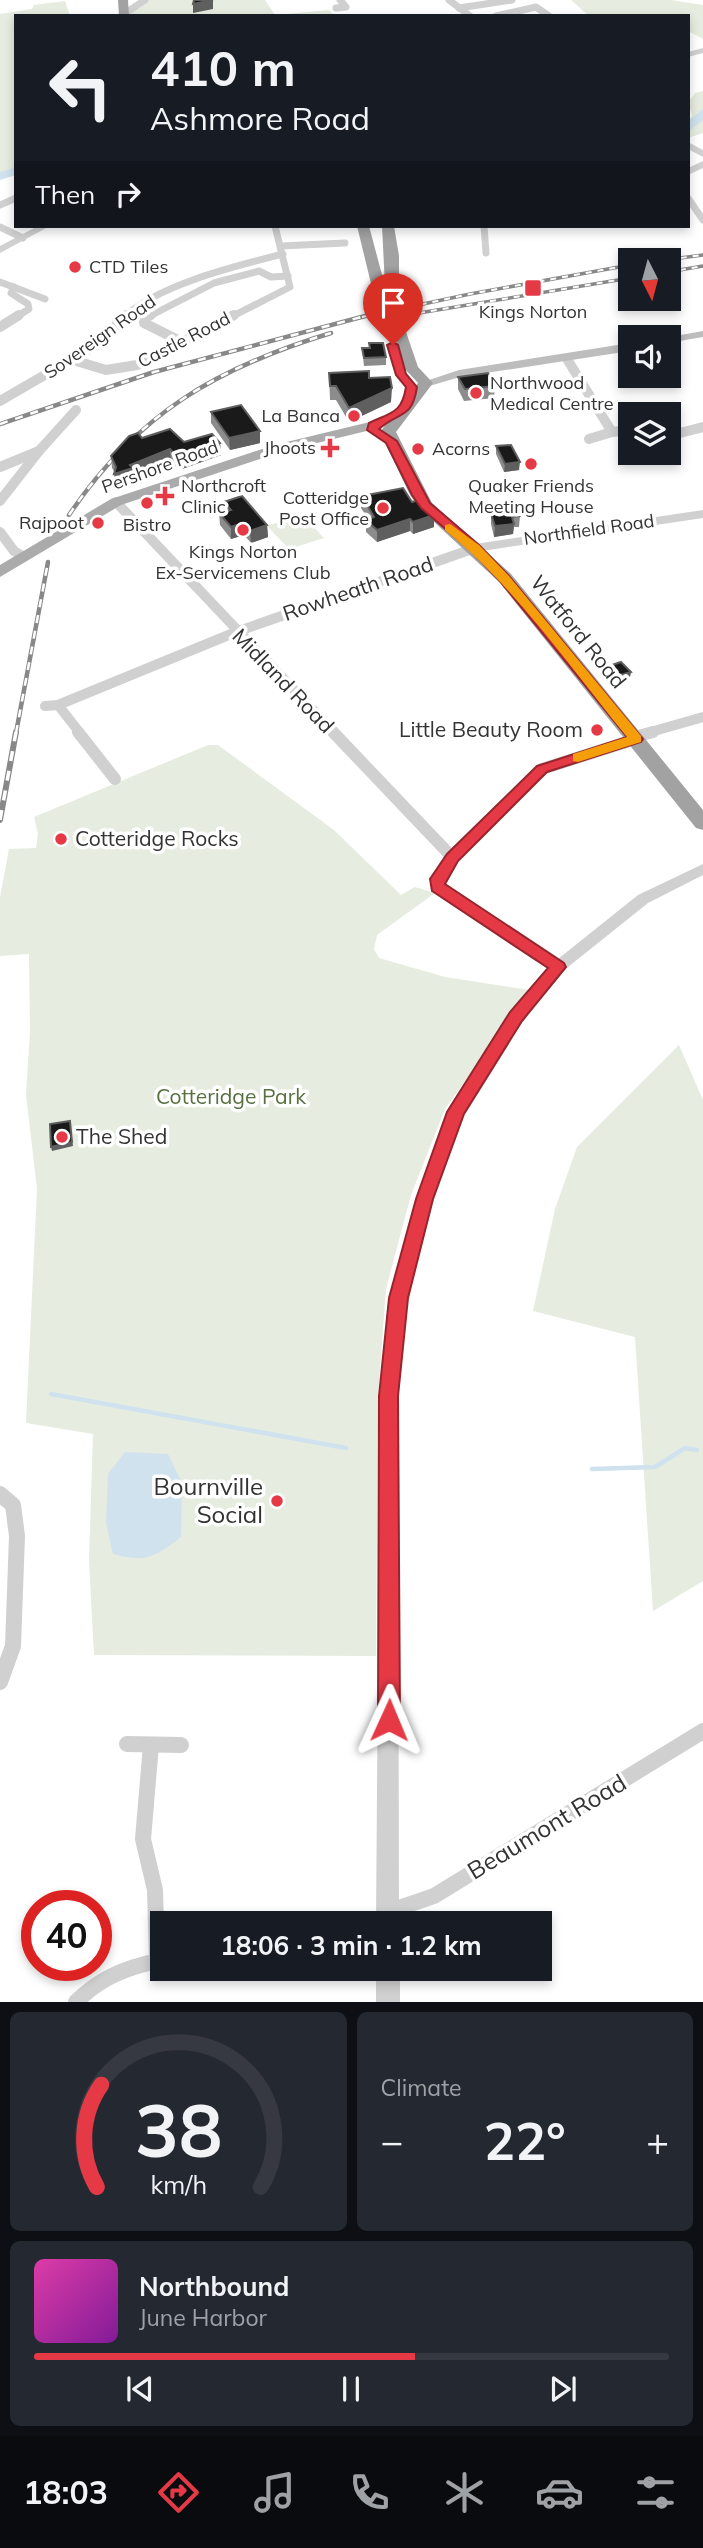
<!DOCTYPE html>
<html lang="en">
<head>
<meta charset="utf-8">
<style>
	:root { --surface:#171b24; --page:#242831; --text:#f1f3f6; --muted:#9ea1a6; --line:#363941; --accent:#e63946 }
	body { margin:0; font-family:Mulish,sans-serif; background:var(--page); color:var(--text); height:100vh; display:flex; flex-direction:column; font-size:26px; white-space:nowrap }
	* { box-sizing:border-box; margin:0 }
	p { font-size:23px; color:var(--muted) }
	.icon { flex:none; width:38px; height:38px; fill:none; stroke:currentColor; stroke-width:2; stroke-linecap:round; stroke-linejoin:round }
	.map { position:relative; height:2002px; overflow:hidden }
	.sheet { display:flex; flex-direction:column; gap:10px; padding:10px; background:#0d0f14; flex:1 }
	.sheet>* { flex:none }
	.banner { position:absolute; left:14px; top:14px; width:676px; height:214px; border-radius:0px; box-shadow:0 4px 10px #0003; background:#171b24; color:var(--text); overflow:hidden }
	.needle { width:46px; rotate:174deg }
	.fabs { position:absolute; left:618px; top:248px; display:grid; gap:14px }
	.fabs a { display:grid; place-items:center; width:63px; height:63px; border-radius:0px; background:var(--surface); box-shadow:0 4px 10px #0003; font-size:35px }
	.speed { position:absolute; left:21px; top:1890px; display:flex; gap:14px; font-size:35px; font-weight:700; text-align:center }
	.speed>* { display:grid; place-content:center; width:91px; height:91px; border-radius:50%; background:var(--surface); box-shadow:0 4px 10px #0003; line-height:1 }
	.speed .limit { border:10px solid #d22; background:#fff; color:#111 }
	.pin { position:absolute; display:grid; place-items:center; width:60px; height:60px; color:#fff; margin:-72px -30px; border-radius:50% 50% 50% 0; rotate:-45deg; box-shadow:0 0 7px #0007 }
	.pin .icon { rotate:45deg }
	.me { position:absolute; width:77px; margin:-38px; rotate:1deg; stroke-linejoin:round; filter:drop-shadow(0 0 5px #0008) }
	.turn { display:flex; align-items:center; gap:24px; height:147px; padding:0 21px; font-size:32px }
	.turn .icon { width:91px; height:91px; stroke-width:2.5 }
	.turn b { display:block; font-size:49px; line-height:60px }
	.then { display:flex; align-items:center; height:66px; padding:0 21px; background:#0003; gap:14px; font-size:26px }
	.big { font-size:52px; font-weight:700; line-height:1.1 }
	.sheet .card { flex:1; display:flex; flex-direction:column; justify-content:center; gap:10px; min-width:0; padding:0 24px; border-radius:10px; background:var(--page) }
	.sheet .dial { align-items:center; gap:0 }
	.dial svg { height:182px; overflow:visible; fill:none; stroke:var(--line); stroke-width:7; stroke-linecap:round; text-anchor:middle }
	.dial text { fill:var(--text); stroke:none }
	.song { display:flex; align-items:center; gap:21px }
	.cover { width:84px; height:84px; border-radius:10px; background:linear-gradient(135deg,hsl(320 70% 55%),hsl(290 70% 35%)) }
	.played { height:7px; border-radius:4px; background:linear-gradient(90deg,var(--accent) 60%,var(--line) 60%) }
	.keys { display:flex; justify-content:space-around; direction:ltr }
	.heat { display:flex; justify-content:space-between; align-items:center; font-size:38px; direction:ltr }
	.sheet .tiles { flex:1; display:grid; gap:10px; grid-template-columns:1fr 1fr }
	.card:last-child { grid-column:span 2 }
	.trip { position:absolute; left:150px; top:1911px; width:402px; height:70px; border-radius:0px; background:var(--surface); box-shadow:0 4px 10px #0003; font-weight:700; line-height:70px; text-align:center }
	.tab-bar { display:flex; height:112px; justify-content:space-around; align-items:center; background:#090b0e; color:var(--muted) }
	.tab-bar .icon { width:49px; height:49px }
	.tab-bar .on { color:var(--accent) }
	.tab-bar b { font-size:32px; color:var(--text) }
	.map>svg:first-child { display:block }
	.green { fill:#e6ecdf }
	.water { fill:#cfe2ee }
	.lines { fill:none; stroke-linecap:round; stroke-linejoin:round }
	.stream { stroke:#cfe2ee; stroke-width:4.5 }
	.river { fill:#cfe2ee; fill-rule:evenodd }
	.minor-far3 { stroke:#d0d0d0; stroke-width:7 }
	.minor-far2 { stroke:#d0d0d0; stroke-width:10 }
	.minor-far1 { stroke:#d0d0d0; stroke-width:12 }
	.minor { stroke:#d0d0d0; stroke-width:16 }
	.tertiary { fill:#d0d0d0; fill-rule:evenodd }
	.secondary { fill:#bdbdbd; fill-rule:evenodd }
	.primary { fill:#ababab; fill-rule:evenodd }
	.trunk { fill:#a2a2a2; fill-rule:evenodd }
	.rail-far2-casing { stroke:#888; stroke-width:3.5 }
	.rail-far1-casing { stroke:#888; stroke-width:4.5 }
	.rail-casing { stroke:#888; stroke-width:6 }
	.rail-far2 { stroke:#fff; stroke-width:2; stroke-dasharray:6; stroke-linecap:butt }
	.rail-far1 { stroke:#fff; stroke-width:2.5; stroke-dasharray:8; stroke-linecap:butt }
	.rail { stroke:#fff; stroke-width:3.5; stroke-dasharray:10; stroke-linecap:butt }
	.wall { fill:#8c8c8c }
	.shaded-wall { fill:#5f5f5f }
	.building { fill:#1a1a1a; stroke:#5f5f5f; stroke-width:2 }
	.route { fill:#e63946; stroke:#96252e; stroke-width:2 }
	.slow { fill:#f59e0b }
	.poi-dot { fill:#e63946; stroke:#fff; stroke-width:2.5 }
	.labels { text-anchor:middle; stroke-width:7; stroke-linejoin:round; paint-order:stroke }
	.far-poi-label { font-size:18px; fill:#333; stroke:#fff; text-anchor:start }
	.far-street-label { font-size:18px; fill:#333; stroke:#fff }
	.street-label { font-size:21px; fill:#333; stroke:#fff }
	.poi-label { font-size:21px; fill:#333; stroke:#fff; text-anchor:start }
	.park-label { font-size:21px; fill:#56703f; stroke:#fff }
	.near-poi-label { font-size:24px; fill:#333; stroke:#fff; text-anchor:end }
	.near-street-label { font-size:24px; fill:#333; stroke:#fff }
</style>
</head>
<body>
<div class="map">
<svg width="703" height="2002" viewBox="0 0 703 2002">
	<rect width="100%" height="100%" fill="#fff"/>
	<g class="green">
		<path d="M148,0H265L275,15L329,10L335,16H126Z"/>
		<path d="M571,0H671L703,5V39L688,31V16H589Z"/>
		<path d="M65,1L70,16H16V174L0,178V14L32,9L34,5Z"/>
		<path d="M703,91V133L688,138V124L692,115L688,103L695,93Z"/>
		<path d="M302,515L324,538L289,549L267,526Z"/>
		<path d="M208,745H218L334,830L401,895L415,887L435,893L377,935L374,949L379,958L445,977L530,990L445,1109L411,1195L386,1289L378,1396L376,1656L94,1655L89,1561L93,1434L26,1423L37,1189L26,1094L30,1032L29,954L0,956V897L9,849L36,848L38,834L34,817Z"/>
		<path d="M679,1045L703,1100V1581L653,1611L635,1337L533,1311L555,1209L577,1147Z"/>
	</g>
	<path class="water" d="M125,1452L168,1454L182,1483L181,1537C155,1557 146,1563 113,1554L106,1523L108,1474Z"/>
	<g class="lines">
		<g class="stream">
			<path d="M51,1394L346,1448"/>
			<path d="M592,1469L655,1467L685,1448L697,1450"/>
		</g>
		<g class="river">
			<path d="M703,109V120L688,132V121Z"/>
			<path d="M16,167V175L0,180V172Z"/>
		</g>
		<g class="minor-far3">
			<path d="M449,0L470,16"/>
			<path d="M336,8L346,7L340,0"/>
			<path d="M459,8L512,0"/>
			<path d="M124,14L145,0"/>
			<path d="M496,16L536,7L549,16"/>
			<path d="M688,198L703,220"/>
			<path d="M0,205L16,198"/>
			<path d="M484,226L486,253"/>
			<path d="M0,227L23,238"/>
			<path d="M281,246L345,243"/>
			<path d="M0,282L45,299"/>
			<path d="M14,287L11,293L28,304L29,309L16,317"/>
			<path d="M124,317C160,284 236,266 283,254"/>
			<path d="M148,317L214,283L259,271L271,277L288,276"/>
			<path d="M231,317L290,287L275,226"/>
		</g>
		<g class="minor-far2">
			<path d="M151,315L144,319V323L182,342"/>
			<path d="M0,327L19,315"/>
			<path d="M567,359L612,432L630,430"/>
			<path d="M73,360L106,370L137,365L234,315"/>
			<path d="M0,401L98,344L126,315"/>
			<path d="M668,436L703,427"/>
			<path d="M589,439L612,432"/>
			<path d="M0,467L39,451"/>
			<path d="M0,501L39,451L76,410"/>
			<path d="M116,502L335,733"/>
			<path d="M0,532L14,551L24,557"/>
			<path d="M58,705L80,733"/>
			<path d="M45,706L58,705L236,632L475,548"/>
			<path d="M647,733L703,717"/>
		</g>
		<g class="minor-far1">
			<path d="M78,732L115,779"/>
			<path d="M333,732L452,857"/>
			<path d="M635,737L653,732"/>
			<path d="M558,967L437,887L438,879L452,857L542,769L636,739"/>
		</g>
		<g class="minor">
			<path d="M0,1494L13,1505L17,1536L13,1646L0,1682"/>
			<path d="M127,1744L181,1745"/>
			<path d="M387,1912L434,1896L703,1731"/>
			<path d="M76,2002C100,1978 125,1968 157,1961L155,1890L143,1839L151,1745"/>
		</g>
		<g class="tertiary">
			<path d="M703,48V53L688,57V52Z"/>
			<path d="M688,142L703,150V157L688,149Z"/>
			<path d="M703,161V168L688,175V168Z"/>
			<path d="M38,226H50L0,253V246Z"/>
			<path d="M703,510V518L475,552L469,548L475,544Z"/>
			<path d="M703,864V875L648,903L563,971L522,1021L464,1114L434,1199L408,1298L398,1396L399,1923H376L380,1396L390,1298L416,1199L450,1107L510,1013L553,963L638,895Z"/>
			<rect x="376" y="1969" width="24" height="33"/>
		</g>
		<g class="secondary">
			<path d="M703,331V337L668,343V338H664Z"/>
			<path d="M630,343V351L460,377L426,387L420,383L459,370Z"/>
		</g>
		<path class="primary" d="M374,421L379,422V428L284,451L121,505L0,577V565L111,499L274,445Z"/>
		<g class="trunk">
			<path d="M118,0H128L129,16H119Z"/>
			<path d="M357,226H369L385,286L382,226H394L399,256V303L404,326L418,367L433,383L396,432L432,503L511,574L703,810V830L696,828L499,582L420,509L410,495L380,432L418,383L404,368L386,307H378L376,304Z"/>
		</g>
		<g class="rail-far2-casing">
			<g id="rail-far2">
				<path d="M657,261L703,255"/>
				<path d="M668,272L703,266"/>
				<path d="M419,313L630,278"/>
				<path d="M362,317L470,294L630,265"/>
			</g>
		</g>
		<g class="rail-far1-casing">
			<g id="rail-far1">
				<path d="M0,424L154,372L369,315"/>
				<path d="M69,515C137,414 216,368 331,333"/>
				<path d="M16,733L48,562"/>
			</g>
		</g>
		<g class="rail-casing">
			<path id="rail" d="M0,820L16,732"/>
		</g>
		<use href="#rail-far2" class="rail-far2"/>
		<use href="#rail-far1" class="rail-far1"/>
		<use href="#rail" class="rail"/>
	</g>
	<g class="wall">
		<path d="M369,343L386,357V365L364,366L362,348H369Z"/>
		<path d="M329,373L369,378L391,402L349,422L336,400H330Z"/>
		<path d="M458,377L495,386L494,398L464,401L458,389Z"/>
		<path d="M211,412L260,443L230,450L211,423Z"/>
		<path d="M142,438L184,442L220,443L221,455L182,469L176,467L171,461L133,476L134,480L116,486L115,473L112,468L111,456Z"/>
		<path d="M496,446L519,470L504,472L496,454Z"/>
		<path d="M362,496L412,502L434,515V527L413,534L410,531L377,542L366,532V520L368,519L361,508Z"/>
		<path d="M224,502L267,525L268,537L251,543L244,535L231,539L220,525L219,513L225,511Z"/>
		<path d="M502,506L520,516L519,527H514L513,534L494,537L491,524V514L502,512Z"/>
		<path d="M609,666L631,672L629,681L616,684L607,674Z"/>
	</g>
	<g class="shaded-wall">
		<path d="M213,0V9L193,13V4Z"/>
		<path d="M392,388L391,402L349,422V408Z"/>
		<path d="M260,431V443L230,450L229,438Z"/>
		<path d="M220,443L221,455L182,469L181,457Z"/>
		<path d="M170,449L171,461L133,476L134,480L116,486L114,474L130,465Z"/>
		<path d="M520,462L519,470L504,472L505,464Z"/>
		<path d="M434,515V527L413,534V522Z"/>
		<path d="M410,519V531L377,542V530Z"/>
		<path d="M243,523L244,535L231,539V527Z"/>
		<path d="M514,524L513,534L494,537L495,526Z"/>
		<path d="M267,525L268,537L251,543L250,531Z"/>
		<path d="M631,672L629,681L616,684L617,676Z"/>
		<path d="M70,1121L73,1146L52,1151L51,1147Z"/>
	</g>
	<g class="building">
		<path d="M194,0H213L193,4Z"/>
		<path d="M369,343H383L386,357L364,358L362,348H370Z"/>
		<path d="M369,371V378L390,377L392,388L349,408L336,386H330L329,373Z"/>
		<path d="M488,373L495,386L465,389L458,377Z"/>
		<path d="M241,405L260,431L229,438L211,412Z"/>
		<path d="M170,429L184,442L212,434L220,443L181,457L175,455L170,449L130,465L133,468L114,474L116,467L111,456L129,436L138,433L142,438Z"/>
		<path d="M511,445L520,462L505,464L496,446Z"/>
		<path d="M403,488L412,502L419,500L434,515L413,522L410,519L377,530L366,520L374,517L362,496Z"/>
		<path d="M242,496L267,525L250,531L243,523L231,527L219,513L231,510L224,502Z"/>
		<path d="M515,505L520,516L512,517L514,524L495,526L491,514L505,511L502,506Z"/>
		<path d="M621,662L631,672L617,676L609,666Z"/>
		<path d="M70,1121L72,1142L51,1147L50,1124Z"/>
	</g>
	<path class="route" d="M393,342L398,345L406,374L417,387C412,420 399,411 379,429L397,441L430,503L479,545L509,576L643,739L641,742L547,772L458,861L445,884L564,963L566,967L522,1021L464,1114L433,1199L408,1298L398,1396L400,1720L397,1727L389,1730L382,1727L378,1720L379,1396L389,1298L416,1199L447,1112L510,1012L548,968L432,891L430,879L447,854L537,766L627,737L500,581L471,551L421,508L412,495L386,443L367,430L369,423C392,412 402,413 406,387L396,375L387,345Z"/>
	<path class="slow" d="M450,524L479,545L509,576L641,736V742L578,762L573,761V754L627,737C570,667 516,588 445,530V525Z"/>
	<g class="poi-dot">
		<circle cx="75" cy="267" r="7"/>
		<rect x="524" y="279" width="18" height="18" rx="3.5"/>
		<circle cx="476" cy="393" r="7"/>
		<circle cx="354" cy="416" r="7"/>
		<path d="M326.5 437.5h7v7h7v7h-7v7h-7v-7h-7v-7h7z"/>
		<circle cx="418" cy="449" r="7"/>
		<circle cx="531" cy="464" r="7"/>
		<path d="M161.5 485.5h7v7h7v7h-7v7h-7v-7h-7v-7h7z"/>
		<circle cx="147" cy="503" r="7"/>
		<circle cx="383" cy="508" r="7"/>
		<circle cx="98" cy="523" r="7"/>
		<circle cx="243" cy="530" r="7"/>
		<circle cx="597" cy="730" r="7"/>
		<circle cx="61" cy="839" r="7"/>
		<circle cx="62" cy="1137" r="7"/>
		<circle cx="277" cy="1501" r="7"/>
	</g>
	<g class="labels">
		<g class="far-poi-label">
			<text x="89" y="273">CTD Tiles</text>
			<text x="533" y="318" text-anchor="middle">Kings Norton</text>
			<text x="490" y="389">Northwood<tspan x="490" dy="21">Medical Centre</tspan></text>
			<text x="340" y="422" text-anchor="end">La Banca</text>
			<text x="316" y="454" text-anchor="end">Jhoots</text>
			<text x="432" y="455">Acorns</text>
			<text x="181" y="492">Northcroft<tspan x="181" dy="21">Clinic</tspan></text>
			<text x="531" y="492" text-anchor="middle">Quaker Friends<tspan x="531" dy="21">Meeting House</tspan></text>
			<text x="369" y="504" text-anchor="end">Cotteridge<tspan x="369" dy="21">Post Office</tspan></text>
			<text x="84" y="529" text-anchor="end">Rajpoot</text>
			<text x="147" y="531" text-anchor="middle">Bistro</text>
			<text x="243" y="558" text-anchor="middle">Kings Norton<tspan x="243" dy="21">Ex-Servicemens Club</tspan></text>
		</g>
		<g class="far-street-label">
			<text transform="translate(100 337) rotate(-35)" y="6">Sovereign Road</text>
			<text transform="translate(184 340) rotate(-27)" y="6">Castle Road</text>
			<text transform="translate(160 467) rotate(-20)" y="6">Pershore Road</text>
			<text transform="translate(589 530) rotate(-8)" y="6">Northfield Road</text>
		</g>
		<g class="street-label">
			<text transform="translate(358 589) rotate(-19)" y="7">Rowheath Road</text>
			<text transform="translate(578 632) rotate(51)" y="7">Watford Road</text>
			<text transform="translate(283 681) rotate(46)" y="7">Midland Road</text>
		</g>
		<g class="poi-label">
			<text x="583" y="737" text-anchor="end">Little Beauty Room</text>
			<text x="75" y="846">Cotteridge Rocks</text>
			<text x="76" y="1144">The Shed</text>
		</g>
		<g class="park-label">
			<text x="231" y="1104">Cotteridge Park</text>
		</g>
		<g class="near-poi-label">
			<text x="263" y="1495">Bournville<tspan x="263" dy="28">Social</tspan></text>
		</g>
		<g class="near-street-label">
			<text transform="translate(547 1827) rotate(-31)" y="8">Beaumont Road</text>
		</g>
	</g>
</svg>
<div class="fabs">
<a><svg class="needle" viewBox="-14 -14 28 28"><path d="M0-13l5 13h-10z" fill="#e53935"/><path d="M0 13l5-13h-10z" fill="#9ea1a6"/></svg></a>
<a><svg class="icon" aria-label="sound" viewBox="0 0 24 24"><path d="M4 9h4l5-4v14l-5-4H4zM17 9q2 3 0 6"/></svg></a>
<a><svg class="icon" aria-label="layers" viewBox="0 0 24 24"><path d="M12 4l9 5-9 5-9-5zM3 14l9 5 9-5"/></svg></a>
</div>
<div class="speed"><div class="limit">40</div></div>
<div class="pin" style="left:393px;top:345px;background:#d93025"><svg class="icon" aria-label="arrive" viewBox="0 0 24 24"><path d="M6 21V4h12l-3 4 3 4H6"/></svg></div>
<svg class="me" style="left:389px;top:1720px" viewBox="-20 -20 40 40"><path d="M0-17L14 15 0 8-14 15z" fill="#e63946" stroke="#fff" stroke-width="4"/></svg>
<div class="trip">18:06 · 3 min · 1.2 km</div>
<div class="banner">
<div class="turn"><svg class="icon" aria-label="left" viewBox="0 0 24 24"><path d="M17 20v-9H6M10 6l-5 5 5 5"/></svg><div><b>410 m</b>Ashmore Road</div></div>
<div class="then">Then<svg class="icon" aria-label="right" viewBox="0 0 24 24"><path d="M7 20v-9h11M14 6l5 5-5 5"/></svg></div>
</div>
</div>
<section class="sheet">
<div class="tiles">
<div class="card dial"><svg viewBox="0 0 100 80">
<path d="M14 69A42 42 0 1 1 86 69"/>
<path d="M14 69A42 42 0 0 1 16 24" stroke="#e63946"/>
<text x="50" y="56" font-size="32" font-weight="700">38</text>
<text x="50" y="72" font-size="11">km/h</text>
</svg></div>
<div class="card"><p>Climate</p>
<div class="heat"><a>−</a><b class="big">22°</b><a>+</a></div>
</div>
<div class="card">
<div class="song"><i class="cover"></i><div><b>Northbound</b><p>June Harbor</p></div></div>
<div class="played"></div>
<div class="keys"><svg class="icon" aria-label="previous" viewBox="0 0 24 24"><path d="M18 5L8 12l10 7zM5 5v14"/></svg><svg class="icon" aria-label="pause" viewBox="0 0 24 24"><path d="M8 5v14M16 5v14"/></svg><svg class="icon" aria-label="next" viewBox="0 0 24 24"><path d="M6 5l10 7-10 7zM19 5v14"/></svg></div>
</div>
</div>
</section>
<nav class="tab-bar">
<b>18:03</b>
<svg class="icon on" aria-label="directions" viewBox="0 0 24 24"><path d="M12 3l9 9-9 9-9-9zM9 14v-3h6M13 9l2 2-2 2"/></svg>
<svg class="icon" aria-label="music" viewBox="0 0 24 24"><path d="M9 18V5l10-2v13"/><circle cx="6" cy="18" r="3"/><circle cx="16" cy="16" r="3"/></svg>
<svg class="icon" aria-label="phone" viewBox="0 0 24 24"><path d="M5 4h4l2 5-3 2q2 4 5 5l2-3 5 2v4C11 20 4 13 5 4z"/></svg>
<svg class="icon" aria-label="climate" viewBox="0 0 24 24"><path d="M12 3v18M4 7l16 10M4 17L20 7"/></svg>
<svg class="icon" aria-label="car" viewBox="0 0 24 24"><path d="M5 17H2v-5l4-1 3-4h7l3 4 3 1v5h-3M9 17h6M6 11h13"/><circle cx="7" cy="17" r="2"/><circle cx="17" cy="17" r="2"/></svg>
<svg class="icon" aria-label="filters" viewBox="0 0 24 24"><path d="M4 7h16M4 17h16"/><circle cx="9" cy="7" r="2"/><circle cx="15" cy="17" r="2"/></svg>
</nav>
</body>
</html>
